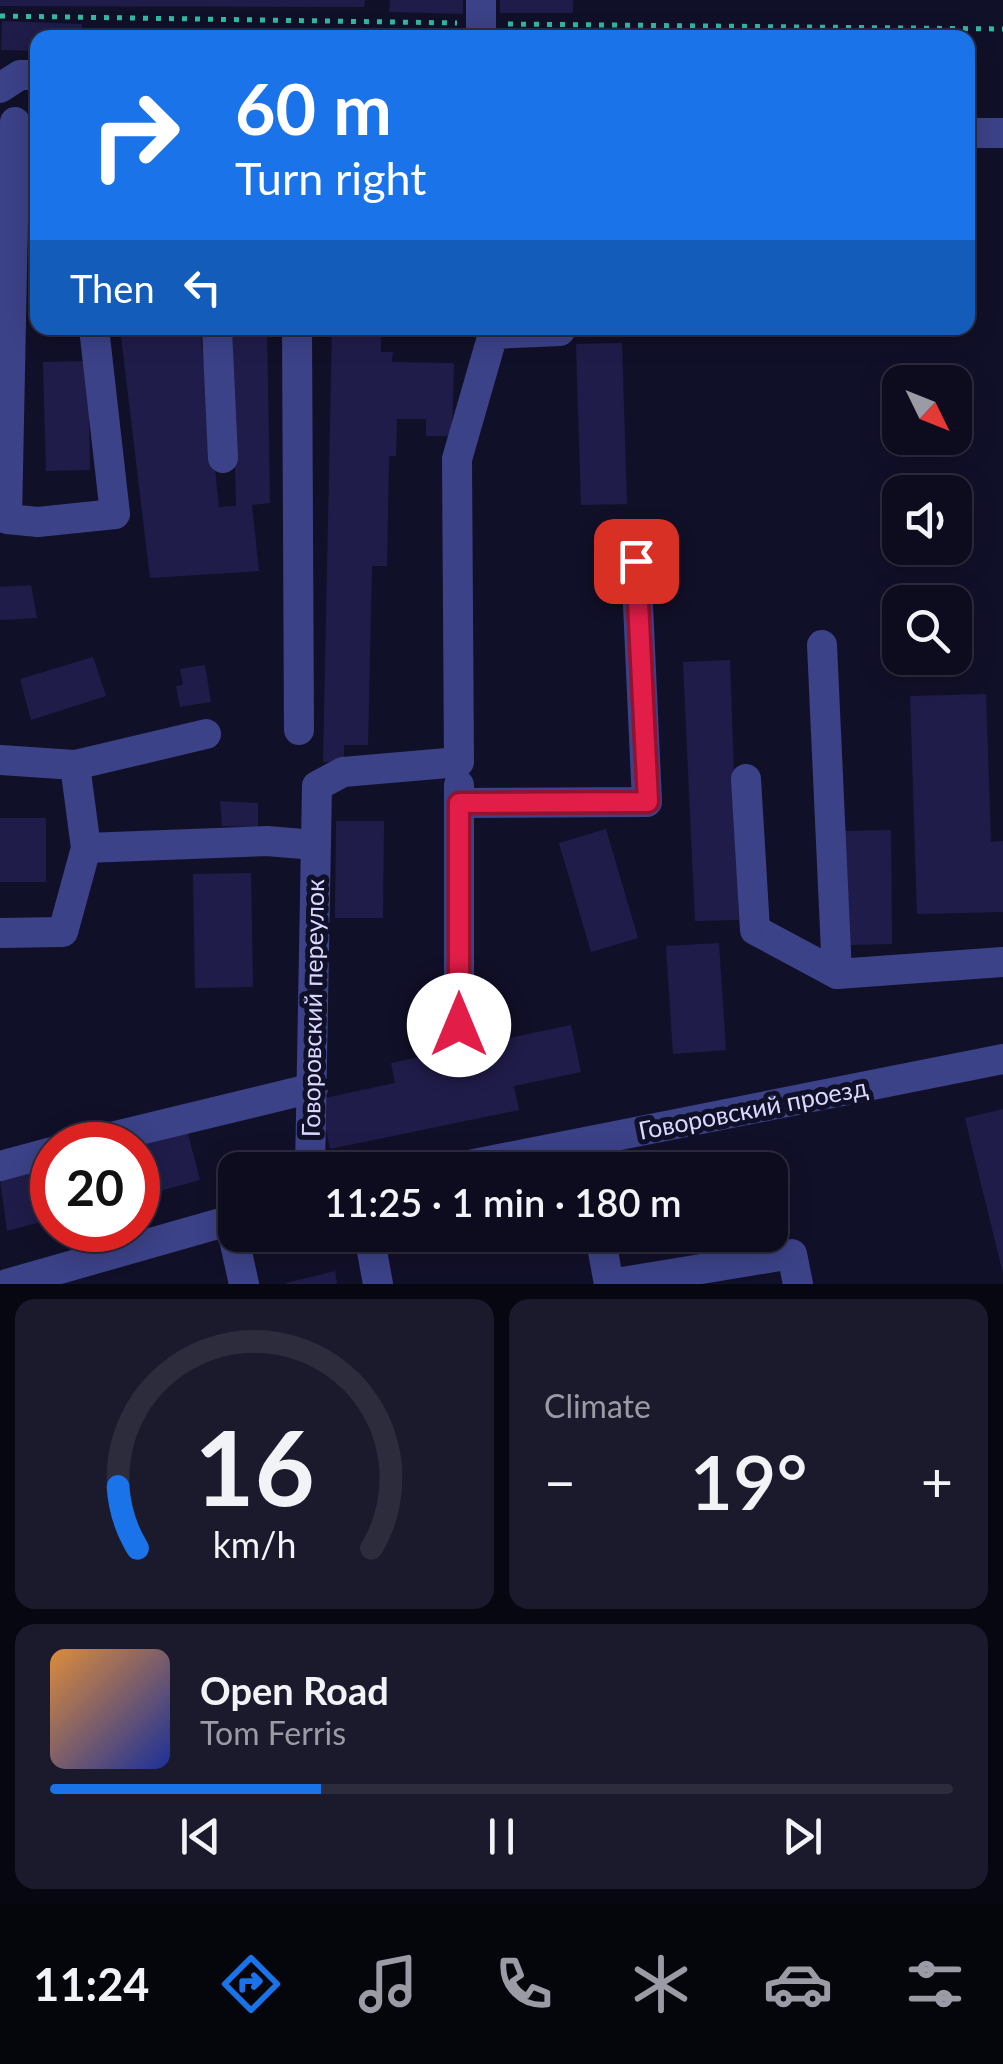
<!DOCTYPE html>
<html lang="en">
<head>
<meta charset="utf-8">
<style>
	:root { --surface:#0d0c1f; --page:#1b1a2c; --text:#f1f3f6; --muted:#9a9ba4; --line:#2d2c3d; --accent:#1a73e8 }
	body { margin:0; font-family:Lato,sans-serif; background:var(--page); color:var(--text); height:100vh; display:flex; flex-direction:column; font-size:38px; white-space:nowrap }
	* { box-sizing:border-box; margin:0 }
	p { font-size:32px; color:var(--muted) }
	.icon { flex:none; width:55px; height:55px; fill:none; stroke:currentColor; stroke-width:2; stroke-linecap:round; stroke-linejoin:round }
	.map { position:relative; height:1284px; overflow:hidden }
	.sheet { display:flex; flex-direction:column; gap:15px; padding:15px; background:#070711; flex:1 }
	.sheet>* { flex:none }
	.guide { position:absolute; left:30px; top:30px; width:945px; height:305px; border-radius:20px; box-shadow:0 5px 25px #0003,0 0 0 2px var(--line); background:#1a73e8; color:#fff; overflow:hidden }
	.needle { width:65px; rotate:133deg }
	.controls { position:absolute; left:882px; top:365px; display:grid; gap:20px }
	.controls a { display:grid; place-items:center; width:90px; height:90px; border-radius:20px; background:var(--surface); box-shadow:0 5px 25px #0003,0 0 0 2px var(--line); font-size:50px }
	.speed { position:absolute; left:30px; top:1122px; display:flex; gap:20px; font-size:50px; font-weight:700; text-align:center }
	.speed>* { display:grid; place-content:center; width:130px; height:130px; border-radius:50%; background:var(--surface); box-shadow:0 5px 25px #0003,0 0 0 2px var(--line); line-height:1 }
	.speed .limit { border:15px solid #d22; background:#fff; color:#111 }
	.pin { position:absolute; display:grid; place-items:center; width:85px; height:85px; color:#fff; margin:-42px; border-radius:20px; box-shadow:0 5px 15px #0006 }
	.me { position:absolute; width:110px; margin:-55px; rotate:0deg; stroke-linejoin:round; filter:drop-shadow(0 0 8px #0008) }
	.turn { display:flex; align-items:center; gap:35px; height:210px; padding:0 40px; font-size:45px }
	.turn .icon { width:130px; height:130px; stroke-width:2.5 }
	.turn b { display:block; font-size:70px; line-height:85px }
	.then { display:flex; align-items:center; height:95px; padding:0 40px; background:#0003; gap:20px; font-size:38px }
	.big { font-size:75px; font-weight:600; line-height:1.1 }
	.sheet .widget { flex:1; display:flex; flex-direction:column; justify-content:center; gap:15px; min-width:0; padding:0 35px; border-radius:20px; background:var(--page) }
	.sheet .dial { align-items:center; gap:0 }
	.dial svg { height:260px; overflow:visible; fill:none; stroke:var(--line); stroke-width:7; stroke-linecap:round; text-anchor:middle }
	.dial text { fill:var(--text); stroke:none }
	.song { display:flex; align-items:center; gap:30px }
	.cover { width:120px; height:120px; border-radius:15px; background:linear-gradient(135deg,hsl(30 70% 55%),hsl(230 70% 35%)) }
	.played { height:10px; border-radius:5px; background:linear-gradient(90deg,var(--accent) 30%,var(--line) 30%) }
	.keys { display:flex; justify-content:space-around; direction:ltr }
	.heat { display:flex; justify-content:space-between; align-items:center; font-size:55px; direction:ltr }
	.sheet .tiles { flex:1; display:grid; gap:15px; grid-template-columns:1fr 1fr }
	.widget:last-child { grid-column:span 2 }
	.trip { position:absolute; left:218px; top:1152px; width:570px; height:100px; border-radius:20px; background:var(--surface); box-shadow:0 5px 25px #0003,0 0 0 2px var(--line); font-weight:600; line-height:100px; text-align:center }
	.menu { display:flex; height:160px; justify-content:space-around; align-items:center; background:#05050c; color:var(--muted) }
	.menu .icon { width:70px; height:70px }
	.menu .selected { color:var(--accent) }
	.menu b { font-size:45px; color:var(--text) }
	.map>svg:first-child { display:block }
	.building { fill:#201c4a }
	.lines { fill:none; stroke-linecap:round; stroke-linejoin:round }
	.path { stroke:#30bba1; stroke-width:5; stroke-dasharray:5 8; stroke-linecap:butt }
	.minor { stroke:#3c4288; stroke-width:30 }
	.route-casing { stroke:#92132f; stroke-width:25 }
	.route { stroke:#e11d48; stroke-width:18 }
	.labels { text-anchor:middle; stroke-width:10; stroke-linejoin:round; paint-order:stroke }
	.street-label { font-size:25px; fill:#d9d9ff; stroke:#111029 }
</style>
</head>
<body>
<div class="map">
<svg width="1003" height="1284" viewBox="0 0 1003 1284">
	<rect width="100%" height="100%" fill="#111029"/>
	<g class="building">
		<path d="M0,0H365L364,7L0,6Z"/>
		<path d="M390,0H463V14L389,12Z"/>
		<rect x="500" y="0" width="73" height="13"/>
		<path d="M2,21L82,24V38H38V51L1,50Z"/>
		<rect x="84" y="29" width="72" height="9"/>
		<path d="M120,328H200L219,507L236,506L232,328H267L270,503L252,505L259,571L150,578Z"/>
		<path d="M332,328H381V352H393L392,362L454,363L452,436H426V419H397L396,456H389L387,566H372L368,745H344V763L323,762Z"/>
		<path d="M622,343L627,504L581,505L576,344Z"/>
		<path d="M88,361L90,470L46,471L43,362Z"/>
		<path d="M31,585L37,618L0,620V587Z"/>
		<path d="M93,657L106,696L31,720L20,679Z"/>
		<path d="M730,660L739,920L695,921L683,662Z"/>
		<path d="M205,665L211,702L180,707L176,686L183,685L180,669Z"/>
		<path d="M986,694L991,842L1003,841V912L917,914L910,696Z"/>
		<path d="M220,801L258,803V827L222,826Z"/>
		<rect x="0" y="818" width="46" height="64"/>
		<path d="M336,821H384L383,918H335Z"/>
		<path d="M606,829L638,938L591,952L559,843Z"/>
		<path d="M891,830L892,944L847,945L845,831Z"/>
		<path d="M251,873L253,987L195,988L193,874Z"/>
		<path d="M719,943L726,1050L673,1054L666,946Z"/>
		<path d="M571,1025L581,1072L514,1086L519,1110L330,1149L320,1099L395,1083L391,1063Z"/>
		<path d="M1003,1109V1270H1002L965,1118Z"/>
		<path d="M187,1130L200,1180L138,1197V1143Z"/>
		<path d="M52,1165V1219L7,1231L0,1179Z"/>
		<path d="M335,1271L337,1284H286V1283Z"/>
	</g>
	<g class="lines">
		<g class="path">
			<path d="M0,16L457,23"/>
			<path d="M508,24L1003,29"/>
		</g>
		<g class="minor">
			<path d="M481,0V38"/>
			<path d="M0,88L20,75H38"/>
			<path d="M15,122L7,519L38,522L115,514L94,328"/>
			<path d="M968,133H1003"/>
			<path d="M217,328L223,458"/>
			<path d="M297,328L299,730"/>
			<path d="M822,645L837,974L1003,962"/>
			<path d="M0,760L75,765L86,848L63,932L0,933"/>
			<path d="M75,765L206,734"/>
			<path d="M746,779L755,930L837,974"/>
			<path d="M459,785V1025"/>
			<path d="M459,803L647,802L636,561"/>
			<path d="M86,848L267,841L315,845"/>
			<path d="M78,1145L313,1088"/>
			<path d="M0,1166L52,1152"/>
			<path d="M310,1170L317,786L343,772L459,762L457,459L493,334L560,331"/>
			<path d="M444,1170L1003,1059"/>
			<path d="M230,1221L244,1284"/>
			<path d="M369,1235L378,1284"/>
			<path d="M600,1235L609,1284"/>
			<path d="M7,1284L235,1219"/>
			<path d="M610,1284L792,1254L798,1284"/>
		</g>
	</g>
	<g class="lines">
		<g class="route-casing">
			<path id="route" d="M459,1025V803L648,802L636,561"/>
		</g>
		<use href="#route" class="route"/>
	</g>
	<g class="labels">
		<g class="street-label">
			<text transform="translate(313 1008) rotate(-89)" y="9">Говоровский переулок</text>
			<text transform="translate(753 1109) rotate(-11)" y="9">Говоровский проезд</text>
		</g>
	</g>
</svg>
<div class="controls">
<a><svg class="needle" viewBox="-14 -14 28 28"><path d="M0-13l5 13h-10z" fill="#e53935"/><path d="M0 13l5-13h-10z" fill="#9a9ba4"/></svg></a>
<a><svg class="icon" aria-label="sound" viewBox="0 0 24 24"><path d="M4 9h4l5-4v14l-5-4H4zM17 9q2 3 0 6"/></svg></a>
<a><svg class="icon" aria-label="search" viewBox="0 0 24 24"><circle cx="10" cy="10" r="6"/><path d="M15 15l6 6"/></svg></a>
</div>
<div class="speed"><div class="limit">20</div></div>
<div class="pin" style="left:636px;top:561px;background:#d93025"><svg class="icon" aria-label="arrive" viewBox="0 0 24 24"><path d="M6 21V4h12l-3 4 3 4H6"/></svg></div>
<svg class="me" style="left:459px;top:1025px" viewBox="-20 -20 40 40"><circle r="19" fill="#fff"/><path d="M0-13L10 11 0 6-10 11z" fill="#e11d48"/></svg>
<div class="trip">11:25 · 1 min · 180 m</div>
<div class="guide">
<div class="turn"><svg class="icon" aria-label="right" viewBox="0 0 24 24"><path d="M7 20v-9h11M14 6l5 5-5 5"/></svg><div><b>60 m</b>Turn right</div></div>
<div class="then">Then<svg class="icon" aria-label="left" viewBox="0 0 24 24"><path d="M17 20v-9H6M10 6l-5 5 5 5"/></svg></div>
</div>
</div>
<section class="sheet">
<div class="tiles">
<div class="widget dial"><svg viewBox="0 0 100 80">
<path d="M14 69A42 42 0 1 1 86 69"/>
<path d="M14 69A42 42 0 0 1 8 50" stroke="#1a73e8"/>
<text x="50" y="56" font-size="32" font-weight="700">16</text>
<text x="50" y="72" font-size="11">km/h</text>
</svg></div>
<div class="widget"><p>Climate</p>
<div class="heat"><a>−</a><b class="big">19°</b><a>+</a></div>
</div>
<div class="widget">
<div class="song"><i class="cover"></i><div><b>Open Road</b><p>Tom Ferris</p></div></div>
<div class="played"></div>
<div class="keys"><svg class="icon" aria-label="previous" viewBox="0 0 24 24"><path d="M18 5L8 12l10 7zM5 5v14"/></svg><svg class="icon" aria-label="pause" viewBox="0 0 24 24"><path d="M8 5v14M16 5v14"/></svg><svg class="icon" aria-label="next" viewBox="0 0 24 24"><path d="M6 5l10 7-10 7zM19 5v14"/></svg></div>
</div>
</div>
</section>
<nav class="menu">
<b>11:24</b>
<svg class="icon selected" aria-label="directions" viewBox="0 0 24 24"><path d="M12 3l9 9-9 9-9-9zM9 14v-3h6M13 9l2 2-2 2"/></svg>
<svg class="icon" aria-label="music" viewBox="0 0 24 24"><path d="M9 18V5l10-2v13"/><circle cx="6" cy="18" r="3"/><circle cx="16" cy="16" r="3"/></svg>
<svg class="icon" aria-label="phone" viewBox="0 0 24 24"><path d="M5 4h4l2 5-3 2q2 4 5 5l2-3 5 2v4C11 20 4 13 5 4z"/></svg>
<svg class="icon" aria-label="climate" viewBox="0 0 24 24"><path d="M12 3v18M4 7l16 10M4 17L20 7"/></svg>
<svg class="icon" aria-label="car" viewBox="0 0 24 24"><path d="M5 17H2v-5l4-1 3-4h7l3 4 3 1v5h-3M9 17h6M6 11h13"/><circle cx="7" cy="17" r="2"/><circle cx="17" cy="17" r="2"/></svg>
<svg class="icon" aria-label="filters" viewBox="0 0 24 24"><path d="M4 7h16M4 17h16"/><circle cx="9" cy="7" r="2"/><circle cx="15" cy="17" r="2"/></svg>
</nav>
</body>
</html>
